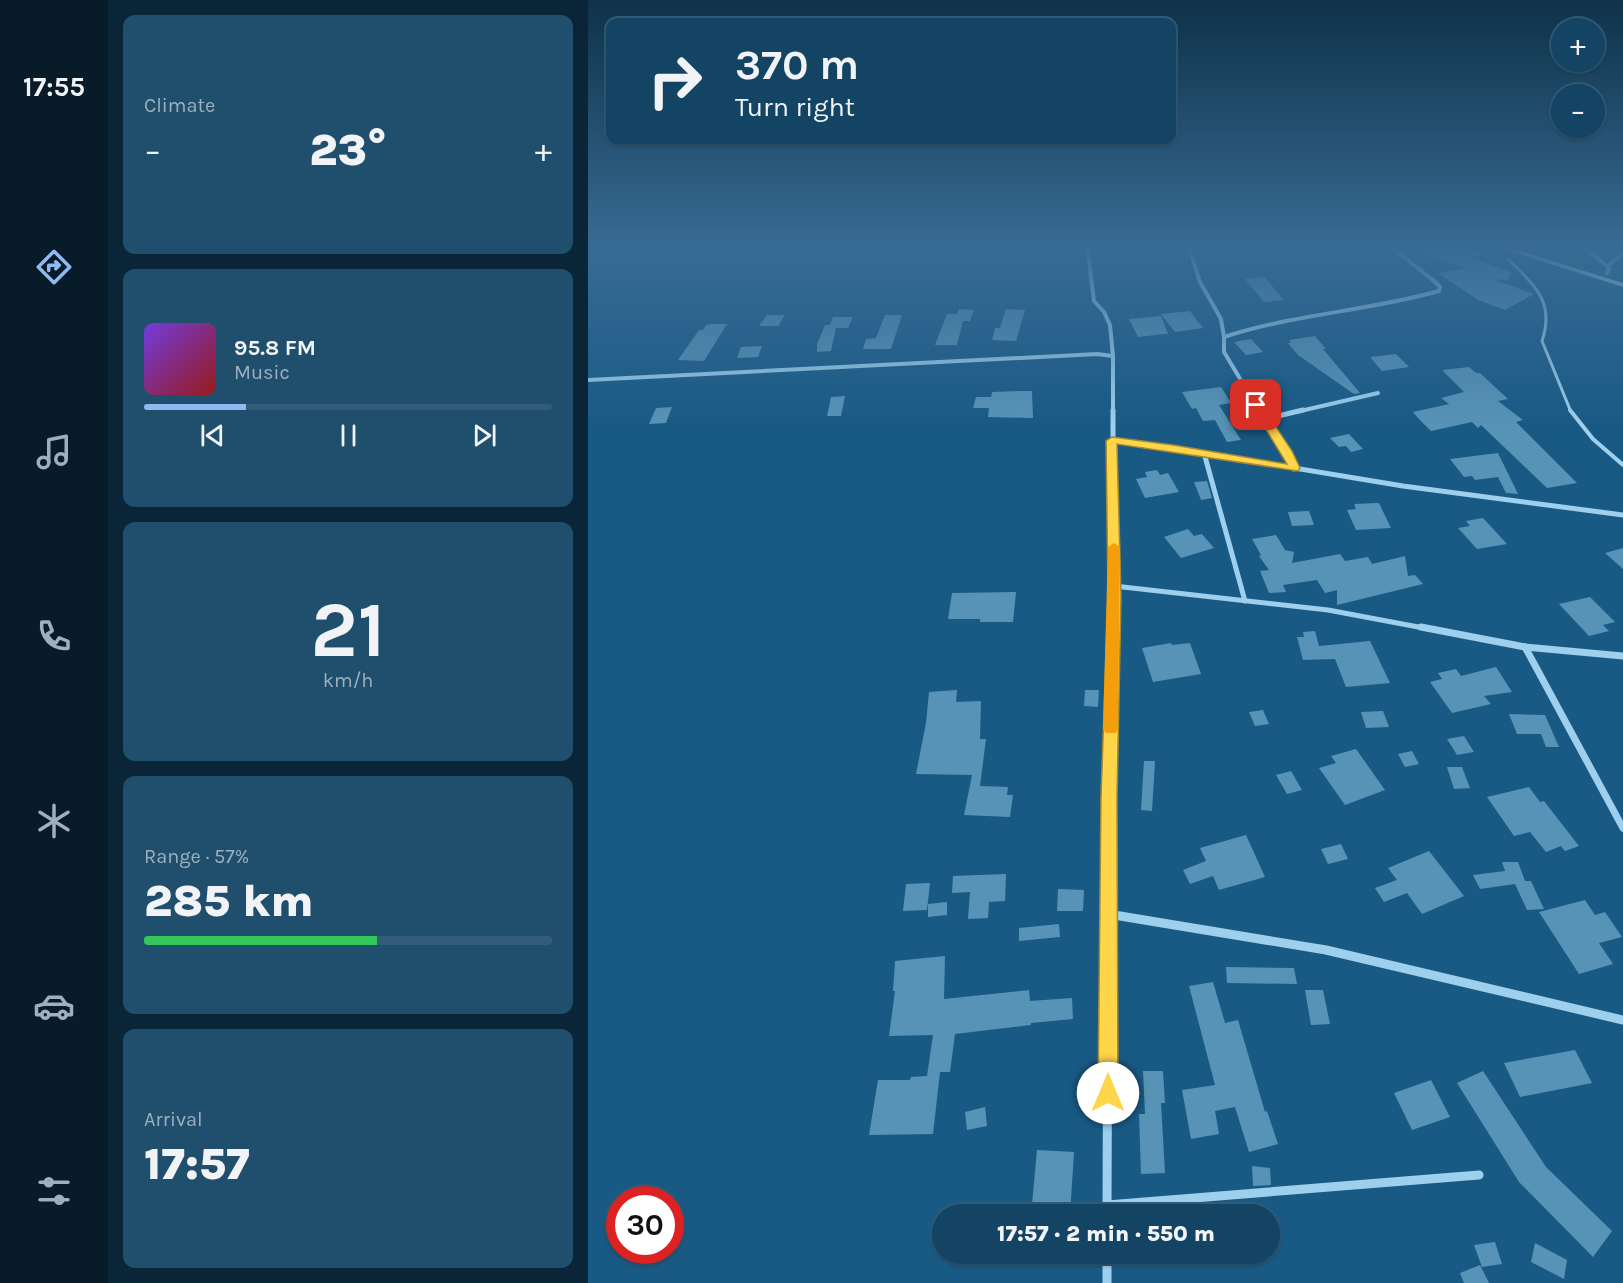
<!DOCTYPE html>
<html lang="en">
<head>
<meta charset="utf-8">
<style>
	:root { --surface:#134464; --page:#204e6d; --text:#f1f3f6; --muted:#9db0bf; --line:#325c78; --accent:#90b9f0 }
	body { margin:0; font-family:Karla,sans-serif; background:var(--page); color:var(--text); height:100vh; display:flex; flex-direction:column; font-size:22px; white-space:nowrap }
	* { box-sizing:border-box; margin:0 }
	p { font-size:20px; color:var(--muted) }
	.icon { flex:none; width:33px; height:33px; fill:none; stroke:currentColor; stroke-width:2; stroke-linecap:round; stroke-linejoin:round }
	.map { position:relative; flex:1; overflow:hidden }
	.side { display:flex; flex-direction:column; gap:15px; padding:15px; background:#0a2537; width:480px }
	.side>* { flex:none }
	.top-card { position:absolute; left:18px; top:18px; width:570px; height:126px; border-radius:12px; box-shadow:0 2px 4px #0004,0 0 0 2px var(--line); background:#134464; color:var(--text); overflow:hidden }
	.tools { position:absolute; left:963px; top:18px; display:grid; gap:12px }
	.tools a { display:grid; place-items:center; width:54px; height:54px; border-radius:50%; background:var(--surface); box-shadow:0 2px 4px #0004,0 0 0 2px var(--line); font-size:30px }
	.speed { position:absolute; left:18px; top:1186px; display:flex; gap:12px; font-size:30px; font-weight:700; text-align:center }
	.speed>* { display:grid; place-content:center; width:78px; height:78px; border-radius:50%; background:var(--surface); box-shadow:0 2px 4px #0004,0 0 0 2px var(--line); line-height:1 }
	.speed .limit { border:9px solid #d22; background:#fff; color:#111 }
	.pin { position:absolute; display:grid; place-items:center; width:51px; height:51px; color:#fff; margin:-26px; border-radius:12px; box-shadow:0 3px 9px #0006 }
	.me { position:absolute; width:66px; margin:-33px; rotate:0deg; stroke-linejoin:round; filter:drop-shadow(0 0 4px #0008) }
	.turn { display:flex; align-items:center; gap:21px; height:126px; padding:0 30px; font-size:27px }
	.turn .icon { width:78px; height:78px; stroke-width:2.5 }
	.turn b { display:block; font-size:42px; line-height:51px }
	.big { font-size:45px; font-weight:800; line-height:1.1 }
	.side .widget { flex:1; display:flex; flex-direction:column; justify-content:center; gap:9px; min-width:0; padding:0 21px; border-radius:12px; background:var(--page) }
	.side .dial { align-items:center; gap:0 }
	.dial b { font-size:78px; line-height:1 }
	.song { display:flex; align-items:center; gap:18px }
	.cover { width:72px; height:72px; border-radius:9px; background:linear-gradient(135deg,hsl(260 70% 55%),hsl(0 70% 35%)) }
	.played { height:6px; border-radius:3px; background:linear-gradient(90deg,var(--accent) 25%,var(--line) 25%) }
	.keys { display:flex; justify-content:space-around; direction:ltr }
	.heat { display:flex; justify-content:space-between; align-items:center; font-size:33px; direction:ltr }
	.charge { height:9px; border-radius:4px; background:linear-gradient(90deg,#34c759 57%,var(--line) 0) }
	.trip { position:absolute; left:344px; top:1204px; width:348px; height:60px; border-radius:30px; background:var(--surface); box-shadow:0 2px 4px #0004,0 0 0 2px var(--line); font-weight:800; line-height:60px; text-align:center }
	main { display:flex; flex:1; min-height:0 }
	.menu { display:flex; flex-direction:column; width:108px; justify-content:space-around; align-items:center; background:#081b28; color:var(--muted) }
	.menu .icon { width:42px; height:42px }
	.menu .selected { color:var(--accent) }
	.menu b { font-size:27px; color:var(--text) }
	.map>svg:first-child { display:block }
	.building { fill:#5793b7 }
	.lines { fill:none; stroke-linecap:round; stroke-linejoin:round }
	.service-far1 { stroke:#9ecfec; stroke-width:3 }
	.service { stroke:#9ecfec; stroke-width:4 }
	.minor-far3 { stroke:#9ecfec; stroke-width:4 }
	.minor-far2 { stroke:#9ecfec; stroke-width:5 }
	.minor-far1 { stroke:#9ecfec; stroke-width:7 }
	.minor { stroke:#9ecfec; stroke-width:9 }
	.secondary { fill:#cbe6f9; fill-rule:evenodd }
	.route { fill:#ffd54a; stroke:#a68a30; stroke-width:1.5 }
	.slow { fill:#f59e0b }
</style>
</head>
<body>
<main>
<nav class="menu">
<b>17:55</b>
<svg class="icon selected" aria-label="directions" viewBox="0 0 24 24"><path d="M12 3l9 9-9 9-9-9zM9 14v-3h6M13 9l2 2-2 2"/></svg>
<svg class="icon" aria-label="music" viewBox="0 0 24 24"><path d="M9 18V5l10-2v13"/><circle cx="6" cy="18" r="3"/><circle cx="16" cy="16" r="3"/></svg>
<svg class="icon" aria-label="phone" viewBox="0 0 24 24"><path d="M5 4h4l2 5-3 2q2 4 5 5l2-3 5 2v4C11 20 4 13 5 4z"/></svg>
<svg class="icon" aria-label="climate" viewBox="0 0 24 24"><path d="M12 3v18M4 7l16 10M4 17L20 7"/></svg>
<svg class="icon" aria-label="car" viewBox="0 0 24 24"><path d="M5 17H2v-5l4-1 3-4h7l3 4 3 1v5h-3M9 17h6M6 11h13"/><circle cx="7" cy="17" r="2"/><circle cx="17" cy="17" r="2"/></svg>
<svg class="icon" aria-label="filters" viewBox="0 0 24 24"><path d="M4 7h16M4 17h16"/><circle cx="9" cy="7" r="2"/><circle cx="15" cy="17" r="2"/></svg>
</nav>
<section class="side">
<div class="widget"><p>Climate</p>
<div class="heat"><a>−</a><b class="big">23°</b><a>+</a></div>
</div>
<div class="widget">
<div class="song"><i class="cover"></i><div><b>95.8 FM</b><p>Music</p></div></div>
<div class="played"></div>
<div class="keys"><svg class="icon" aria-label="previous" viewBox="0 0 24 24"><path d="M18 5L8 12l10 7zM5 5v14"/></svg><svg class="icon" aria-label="pause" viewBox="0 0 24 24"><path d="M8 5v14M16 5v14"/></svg><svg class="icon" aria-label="next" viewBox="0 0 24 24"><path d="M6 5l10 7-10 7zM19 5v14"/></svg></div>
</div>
<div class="widget dial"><b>21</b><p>km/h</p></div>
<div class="widget"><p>Range · 57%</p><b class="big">285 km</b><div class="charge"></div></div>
<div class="widget"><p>Arrival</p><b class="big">17:57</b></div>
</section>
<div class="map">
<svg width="1035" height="1283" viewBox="0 0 1035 1283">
	<rect width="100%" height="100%" fill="#195a85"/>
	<g class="building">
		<path d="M831,245H869L893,254L883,258L922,272L923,275L919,281L911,279L907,280L946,294L917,310L890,300L850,273L878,268L824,250L835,248Z"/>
		<path d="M677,277L695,300L676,302L657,279Z"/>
		<path d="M371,309L386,310L382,321H375L369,345H347L359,314H369Z"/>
		<path d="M418,309L437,310L428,341L404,340L407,328H412Z"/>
		<path d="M602,311L615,328L587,332L573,314Z"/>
		<path d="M179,315H197L190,326H171Z"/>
		<path d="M297,315H314L303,349H275L278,339L288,338Z"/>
		<path d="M573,316L580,334H577L550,337L541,319Z"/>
		<path d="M245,317H265L260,328H248L243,351L229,352V344L237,325H242Z"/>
		<path d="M123,324H139L116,361L90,360L111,330H115L118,325Z"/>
		<path d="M727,336L738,349H735L772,393L766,394L710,355L700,343H703L701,340Z"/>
		<path d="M663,339L675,352L658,355L646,342Z"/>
		<path d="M174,346L170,357L149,358L153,347Z"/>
		<path d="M808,354L821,367L794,371L782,357Z"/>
		<path d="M881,367L888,373H892L920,399L910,401L935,420L928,422L989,483L959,488L893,425L890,428L884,422L843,431L831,419L825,412L861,404L853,398L876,392L854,370Z"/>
		<path d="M633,387L643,403L631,405L653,440L639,442L627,420L615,421L608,408L604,409L594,392Z"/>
		<path d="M431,391H444L445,418L400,417L401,408H385L388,397H403L404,392Z"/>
		<path d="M257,396L253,416H239L243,397Z"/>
		<path d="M84,407L78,423L61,424L68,408Z"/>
		<path d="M761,434L775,449L763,452L758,446L751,447L742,438Z"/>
		<path d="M910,453L930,494L918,493L910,477L887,480L884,476L876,477L862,459Z"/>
		<path d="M569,470L572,475L580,473L591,492L557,498L548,479L559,477L557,472Z"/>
		<path d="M619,481L624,498L613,500L606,482Z"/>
		<path d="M791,503L803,528L768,530L759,510L768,509L766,504Z"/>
		<path d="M721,511L726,525L704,526L700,512Z"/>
		<path d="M895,518L919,544L889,549L870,528L882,526L878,521Z"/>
		<path d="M600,529L606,536L614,534L626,548L593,558L576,537Z"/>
		<path d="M688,535L697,550L706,552L704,563L752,554L757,561L780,557L784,564L817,556L820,576L827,575L835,584L749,605V590L737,593L729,580L695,585L698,592L681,593L672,571L681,570L671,556L673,555L664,539Z"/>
		<path d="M1035,548V569L1017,553Z"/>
		<path d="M428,592L425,622H392V619H360L364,593Z"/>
		<path d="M1002,597L1027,622L1015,625L1021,631L1001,636L971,604Z"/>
		<path d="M727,631L731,646L782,641L802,683L758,687L747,659L715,660L709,637H716L715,632Z"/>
		<path d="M583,643L584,645L602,643L613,674L565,682L554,648Z"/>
		<path d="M908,667L924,692L896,696L903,704L864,713L842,682L854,679L850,673L868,669L873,676Z"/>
		<path d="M369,690L368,702L393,701L392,739H398L392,786L420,787L419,795H425L422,817L376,815L384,775L328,774L338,723L341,692Z"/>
		<path d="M497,690H511L510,707L496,706Z"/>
		<path d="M675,710L681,724L667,726L661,712Z"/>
		<path d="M795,711L801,727L778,728L773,712Z"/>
		<path d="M921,714L957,715L971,747H958L953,734H929Z"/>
		<path d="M876,736L886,752L869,755L859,739Z"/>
		<path d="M768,749L797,790L757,805L731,768L748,763L743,756Z"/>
		<path d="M824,751L831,764L817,767L810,754Z"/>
		<path d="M556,761H567L564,811L553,810Z"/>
		<path d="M859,767H874L882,788L866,789Z"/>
		<path d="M703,771L714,790L699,794L688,775Z"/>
		<path d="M941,787L952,802L956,801L991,846L977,851L973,846L958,852L942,832L926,836L899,797Z"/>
		<path d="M658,835L677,877L631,890L625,876L602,884L595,870L618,861L612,848Z"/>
		<path d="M753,844L760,859L740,864L733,849Z"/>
		<path d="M841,851L876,896L834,914L819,893L796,902L787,888L809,880L800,868Z"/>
		<path d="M914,862H930L937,881H943L956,909L939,910L927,884L892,889L885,875L917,871Z"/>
		<path d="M418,874L417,901L401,902L400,918L380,919L382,892L364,893L365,876Z"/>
		<path d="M342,883L339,910L315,911L318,884Z"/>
		<path d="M470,889L496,890L495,911H469Z"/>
		<path d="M997,900L1007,915L1017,912L1034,937L1011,943L1025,964L991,974L951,912Z"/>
		<path d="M359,902V915L340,917V904Z"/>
		<path d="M471,924L472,937L431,941V928Z"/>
		<path d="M357,956L356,999L441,990L442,1001L484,998L485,1019L443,1023V1025L367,1034L362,1072H352L345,1134L281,1135L290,1080H322L323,1077L339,1076L345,1035L301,1036L307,991H305L307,961Z"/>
		<path d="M638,967L706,968L709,984L639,983Z"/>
		<path d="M625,982L637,1023L650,1020L677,1112L679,1111L690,1144L661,1152L647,1107L627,1111L631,1134L603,1139L594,1090L627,1085L601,986Z"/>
		<path d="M717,990H735L742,1024L723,1025Z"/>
		<path d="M987,1050L1004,1083L932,1097L916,1063Z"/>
		<path d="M555,1071H575L577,1103H573L577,1173L553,1174L551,1114H557Z"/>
		<path d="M895,1071L958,1167L1024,1231L1005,1257L931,1182L869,1083Z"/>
		<path d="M843,1080L862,1117L824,1130L806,1093Z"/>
		<path d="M397,1107L399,1126L379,1130L377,1112Z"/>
		<path d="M449,1150L486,1152L482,1215H443Z"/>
		<path d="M664,1166L682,1168L683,1185L665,1186Z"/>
		<path d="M907,1242L914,1264L894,1267L886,1245Z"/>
		<path d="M947,1243L979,1260L976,1279L943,1262Z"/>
		<path d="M892,1265L901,1283H876L872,1273Z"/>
	</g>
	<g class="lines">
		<path class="service-far1" d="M921,260C947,286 967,302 954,341L983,412"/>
		<path class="service" d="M982,410L1005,439L1035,465"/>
		<g class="minor-far3">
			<path d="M499,245L506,301L516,312L522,325L525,356"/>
			<path d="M600,245L612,282L633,319L636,337"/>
			<path d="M993,245L1019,266L1021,269L1019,273"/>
			<path d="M1019,266L1035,254"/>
			<path d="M0,380L509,354L525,356V412"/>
			<path d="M672,412L636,352V337C706,314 780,311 851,291L852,287L846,281L801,245"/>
			<path d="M708,412L790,393"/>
		</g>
		<g class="minor-far2">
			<path d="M671,410L698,451L706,469"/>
			<path d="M677,419L715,410"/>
			<path d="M524,441L585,448L815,486L1035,515"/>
			<path d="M616,453L657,601"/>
			<path d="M526,586L740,610L841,629"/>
			<path d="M525,629V410"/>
		</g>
		<g class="minor-far1">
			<path d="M833,627L937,647L1035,656"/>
			<path d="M937,647L1035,828"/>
			<path d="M520,913L525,627"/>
		</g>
		<g class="minor">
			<path d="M520,914L738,950L1035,1020"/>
			<path d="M519,1205L891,1175"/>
			<path d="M519,1215L520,911"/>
			<path d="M519,1254V1283"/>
		</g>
		<path class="secondary" d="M903,245H913L1035,283V287Z"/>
	</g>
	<linearGradient id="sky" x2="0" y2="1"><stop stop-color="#0e3249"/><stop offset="0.58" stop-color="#386b94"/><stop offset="1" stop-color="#386b94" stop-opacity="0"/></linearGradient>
	<rect width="1035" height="425" fill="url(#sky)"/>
	<path class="route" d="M668,402L672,403L704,451L712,468L710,471L529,444L533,596L529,797L530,1093L527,1100L520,1103L513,1100L510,1093L513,797L520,596L518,441L524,437L585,445L699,464L663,405Z"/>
	<path class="slow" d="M526,543L532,547L530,729L528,733H518L515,729L520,547Z"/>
</svg>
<div class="tools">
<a>+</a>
<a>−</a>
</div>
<div class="speed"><div class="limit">30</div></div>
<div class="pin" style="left:668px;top:405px;background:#d93025"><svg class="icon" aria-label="arrive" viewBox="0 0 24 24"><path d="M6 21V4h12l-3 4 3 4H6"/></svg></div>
<svg class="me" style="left:520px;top:1093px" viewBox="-20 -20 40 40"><circle r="19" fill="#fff"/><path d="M0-13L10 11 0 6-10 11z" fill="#ffd54a"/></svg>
<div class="trip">17:57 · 2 min · 550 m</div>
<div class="top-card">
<div class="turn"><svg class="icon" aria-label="right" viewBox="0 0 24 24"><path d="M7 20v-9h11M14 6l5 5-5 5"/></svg><div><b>370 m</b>Turn right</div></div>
</div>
</div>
</main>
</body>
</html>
